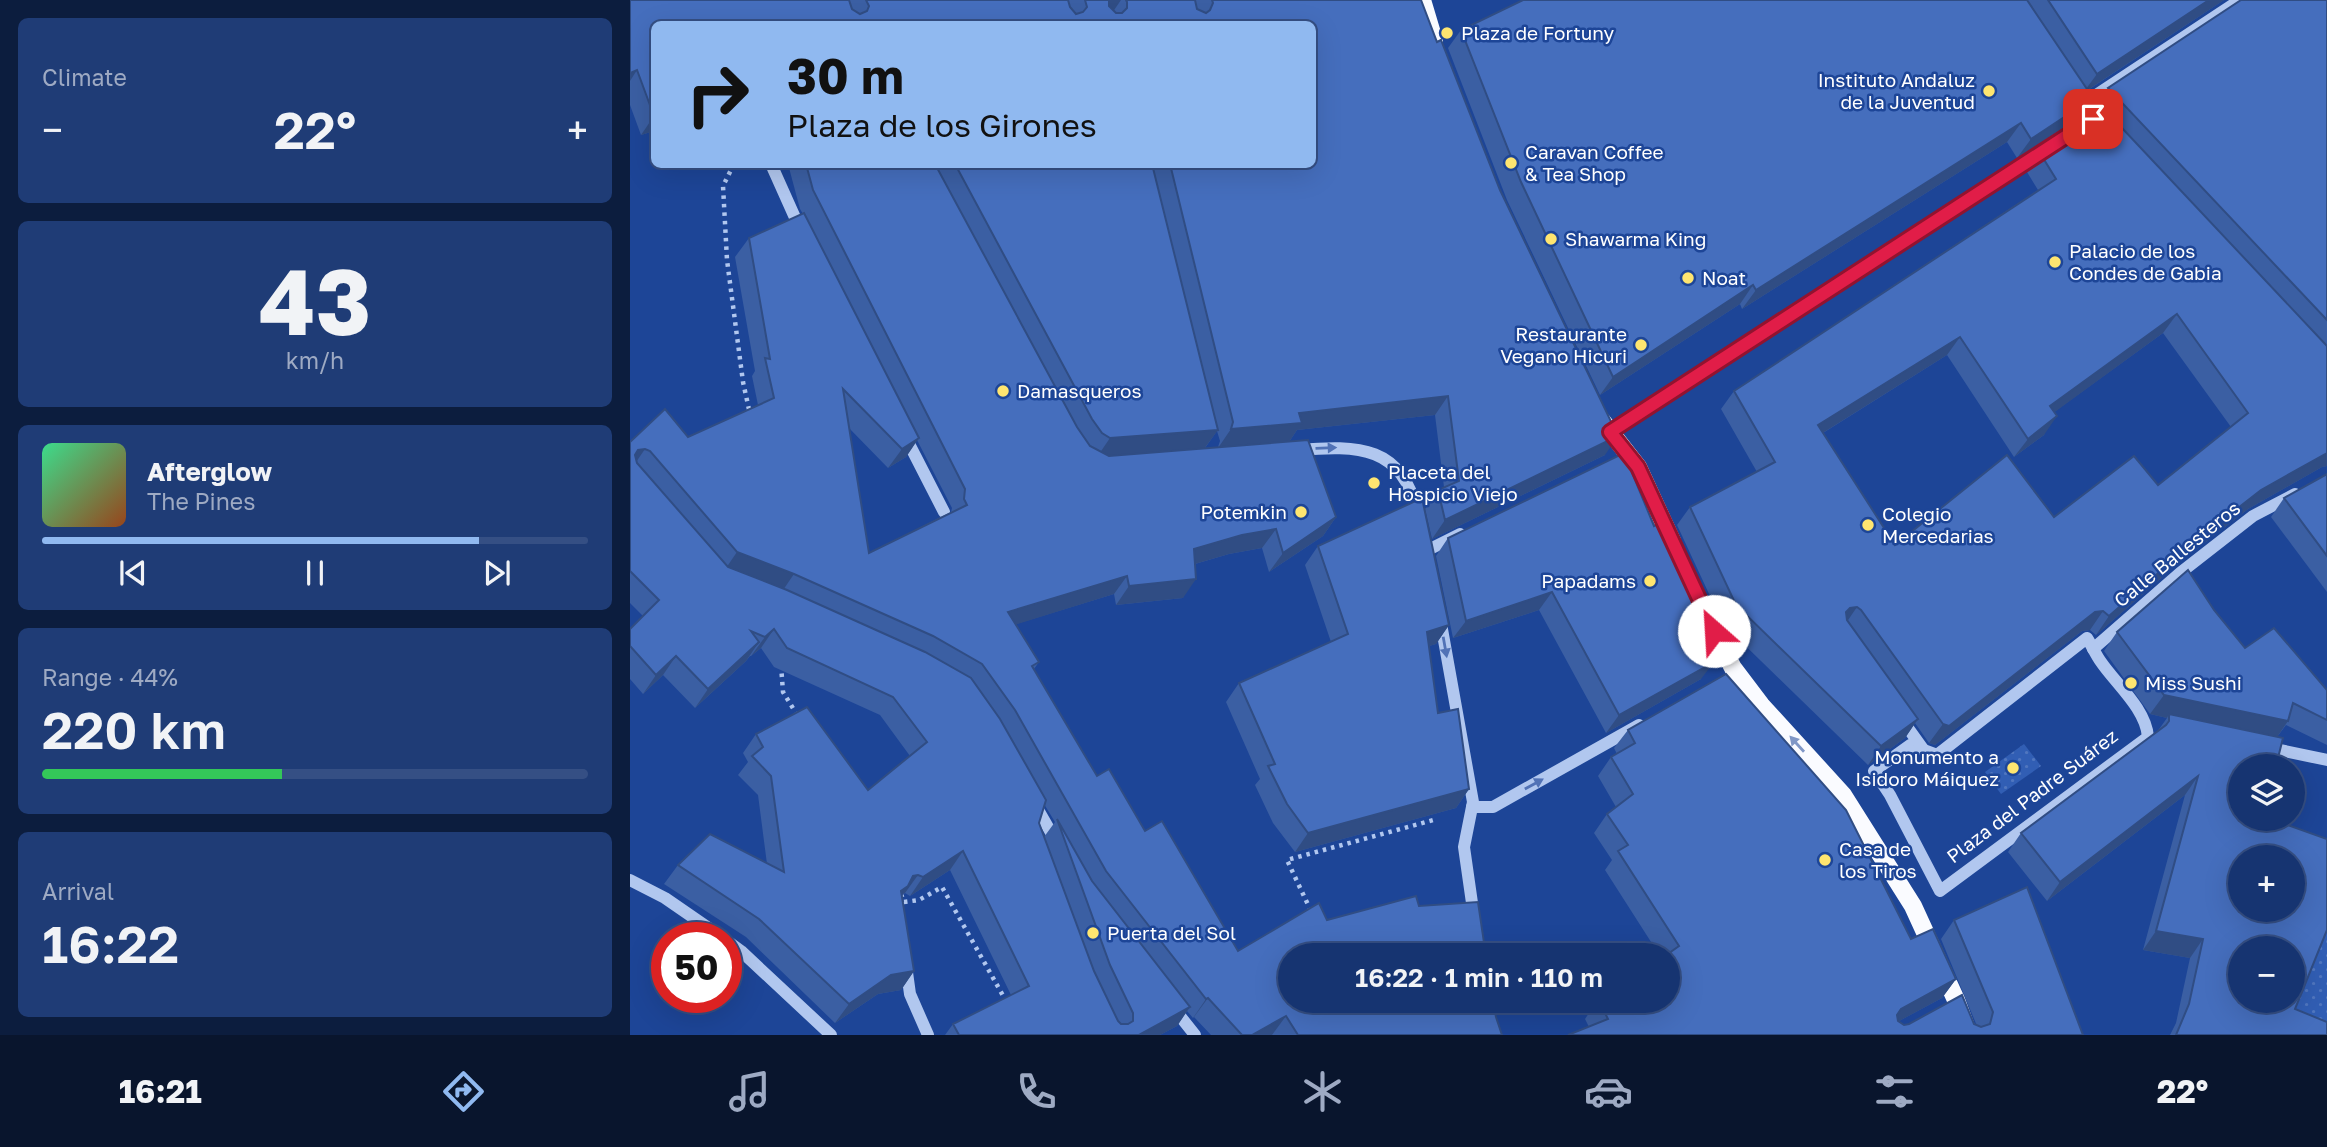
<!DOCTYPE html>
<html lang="en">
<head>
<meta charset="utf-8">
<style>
	:root { --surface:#163471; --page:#1f3c76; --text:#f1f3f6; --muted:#9eaac3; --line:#354f84; --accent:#90b9f0 }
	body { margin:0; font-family:"Golos Text",sans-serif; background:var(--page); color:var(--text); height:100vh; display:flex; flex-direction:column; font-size:26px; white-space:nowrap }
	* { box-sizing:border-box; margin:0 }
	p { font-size:23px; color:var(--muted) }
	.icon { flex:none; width:38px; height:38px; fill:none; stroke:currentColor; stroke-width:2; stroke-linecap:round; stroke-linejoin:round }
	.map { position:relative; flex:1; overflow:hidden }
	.panel { display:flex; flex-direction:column; gap:18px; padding:18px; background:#0c1d3e; width:630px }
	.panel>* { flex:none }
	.top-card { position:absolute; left:21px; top:21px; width:665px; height:147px; border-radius:10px; box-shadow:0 7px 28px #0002,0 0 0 2px var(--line); background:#90b9f0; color:#111; overflow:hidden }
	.fabs { position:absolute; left:1598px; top:754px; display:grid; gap:14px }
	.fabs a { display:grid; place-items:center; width:77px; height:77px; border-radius:50%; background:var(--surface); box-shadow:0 7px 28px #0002,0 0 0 2px var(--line); font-size:35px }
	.speed { position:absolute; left:21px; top:922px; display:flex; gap:14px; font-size:35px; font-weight:700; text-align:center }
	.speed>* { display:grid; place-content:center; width:91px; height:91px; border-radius:50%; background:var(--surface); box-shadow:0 7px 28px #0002,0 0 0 2px var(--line); line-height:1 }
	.speed .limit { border:10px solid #d22; background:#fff; color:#111 }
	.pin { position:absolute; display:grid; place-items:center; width:60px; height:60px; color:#fff; margin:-30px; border-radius:14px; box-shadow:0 4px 10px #0006 }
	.me { position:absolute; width:77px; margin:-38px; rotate:334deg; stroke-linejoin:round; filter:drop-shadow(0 0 5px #0008) }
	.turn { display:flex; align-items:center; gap:24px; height:147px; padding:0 21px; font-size:32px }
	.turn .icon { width:91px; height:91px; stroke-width:2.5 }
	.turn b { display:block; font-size:49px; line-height:60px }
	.big { font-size:52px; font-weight:600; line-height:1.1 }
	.panel .card { flex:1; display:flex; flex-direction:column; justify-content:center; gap:10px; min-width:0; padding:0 24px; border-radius:10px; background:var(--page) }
	.panel .dial { align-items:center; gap:0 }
	.dial b { font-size:91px; line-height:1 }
	.song { display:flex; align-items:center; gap:21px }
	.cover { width:84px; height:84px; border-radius:10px; background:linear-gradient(135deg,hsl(150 70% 55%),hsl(20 70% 35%)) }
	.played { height:7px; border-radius:4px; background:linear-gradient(90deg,var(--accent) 80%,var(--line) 80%) }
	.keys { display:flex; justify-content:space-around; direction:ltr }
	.heat { display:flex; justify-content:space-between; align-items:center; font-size:38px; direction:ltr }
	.charge { height:10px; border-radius:5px; background:linear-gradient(90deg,#34c759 44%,var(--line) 0) }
	.trip { position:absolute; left:648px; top:943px; width:402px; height:70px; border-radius:35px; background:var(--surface); box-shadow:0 7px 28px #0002,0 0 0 2px var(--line); font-weight:600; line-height:70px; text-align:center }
	.dock { display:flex; height:112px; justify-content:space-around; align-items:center; background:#09152d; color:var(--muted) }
	.dock .icon { width:49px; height:49px }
	.dock .selected { color:var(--accent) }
	.dock b { font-size:32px; color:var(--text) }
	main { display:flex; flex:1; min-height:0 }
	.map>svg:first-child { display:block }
	.grass { fill:url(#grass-dots) }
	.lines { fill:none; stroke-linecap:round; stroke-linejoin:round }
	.path { stroke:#b1c7ef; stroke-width:4.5; stroke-dasharray:3.5 5; stroke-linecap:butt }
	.minor { stroke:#b1c7ef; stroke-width:12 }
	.major { stroke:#fafbff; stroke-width:18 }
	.wall { fill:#3b5fa3; fill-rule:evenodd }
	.shaded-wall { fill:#304d84 }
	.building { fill:#456ebd; stroke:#304d84; stroke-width:2; fill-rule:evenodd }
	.oneway { fill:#5172b6 }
	.oneway2 { fill:#8097c6 }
	.route-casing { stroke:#92132f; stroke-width:18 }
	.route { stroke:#e11d48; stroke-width:12 }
	.poi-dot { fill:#fee570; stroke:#1d4597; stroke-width:2.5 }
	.labels { text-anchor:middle; stroke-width:5; stroke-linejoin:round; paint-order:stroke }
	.poi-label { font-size:19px; fill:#fff; stroke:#1d4597; text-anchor:start }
	.street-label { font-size:19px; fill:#fff; stroke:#1d4597 }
</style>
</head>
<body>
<main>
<section class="panel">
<div class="card"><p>Climate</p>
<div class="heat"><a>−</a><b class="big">22°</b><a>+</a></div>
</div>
<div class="card dial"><b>43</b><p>km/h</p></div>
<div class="card">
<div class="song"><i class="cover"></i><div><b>Afterglow</b><p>The Pines</p></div></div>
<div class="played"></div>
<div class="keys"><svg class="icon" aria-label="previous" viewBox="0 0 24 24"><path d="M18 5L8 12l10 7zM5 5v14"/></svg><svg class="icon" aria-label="pause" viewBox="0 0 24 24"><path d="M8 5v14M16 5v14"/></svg><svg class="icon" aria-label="next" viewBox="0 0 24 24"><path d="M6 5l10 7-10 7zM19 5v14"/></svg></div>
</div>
<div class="card"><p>Range · 44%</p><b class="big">220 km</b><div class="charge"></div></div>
<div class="card"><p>Arrival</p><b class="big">16:22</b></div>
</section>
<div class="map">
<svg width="1697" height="1035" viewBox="0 0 1697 1035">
	<defs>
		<pattern id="grass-dots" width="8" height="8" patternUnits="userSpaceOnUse" patternTransform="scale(1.75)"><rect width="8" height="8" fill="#315eb4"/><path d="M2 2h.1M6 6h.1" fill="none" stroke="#5076bf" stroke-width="1.8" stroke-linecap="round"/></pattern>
	</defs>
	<rect width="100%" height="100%" fill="#1d4597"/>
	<g class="grass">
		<path d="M1394,744L1411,766L1371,794L1355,772Z"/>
		<path d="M1692,929L1697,931V1035L1652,1028Z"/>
	</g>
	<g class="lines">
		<g class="path">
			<path d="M104,164L93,186L97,260L113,382L120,414"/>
			<path d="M151,665L153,692L169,718"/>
			<path d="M271,894L274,902L289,900L312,887L376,1001"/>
			<path d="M681,911L657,860L807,819"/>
		</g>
		<g class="minor">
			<path d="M1446,98L1473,129"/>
			<path d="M1451,105L1610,0"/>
			<path d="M141,164L171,231"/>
			<path d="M980,432L1422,146"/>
			<path d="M274,434L314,512"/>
			<path d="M668,450C728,445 773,445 788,515"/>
			<path d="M796,551L830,534"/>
			<path d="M810,618L843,802L834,847L844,917"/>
			<path d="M1457,638C1462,646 1466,655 1471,662C1486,684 1516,709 1518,737L1310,891L1260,795L1244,771L1280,745L1307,755Z"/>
			<path d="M1463,649L1550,573L1623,516L1665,494"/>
			<path d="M1270,717L1293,749"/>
			<path d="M1636,747L1697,760"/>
			<path d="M403,801L427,843"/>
			<path d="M842,807H863L1009,725"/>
			<path d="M0,880L35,898L93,938"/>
			<path d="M96,940L111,951L201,1035"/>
			<path d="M276,965L280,994L298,1035"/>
			<path d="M542,1006L565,1035"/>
		</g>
		<g class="major">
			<path d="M792,0L804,40"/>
			<path d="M972,421L1008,467L1042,541"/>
			<path d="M1069,602L1103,668L1131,705L1213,795L1283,906L1326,1000L1339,1035"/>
		</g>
	</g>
	<g class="wall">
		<path d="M0,0H791L807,42L870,190L975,455L802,539L795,509L808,490L814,487L805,415L667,430L659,442L706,517L693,536L639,572L632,548L599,554L565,564L553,598L486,605L484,594L386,624L409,662L404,669L467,776L515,831L608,951L660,956L866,1017L872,1035H581L564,1017L563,1018L557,1011L547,1026L530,1035H315L323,1024L381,995L320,870L280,896L275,893L272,896L284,971L271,990L248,994L205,1023L116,937L34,884L48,865L137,864L128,795L108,775L118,762L113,753L126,734L238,790L280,756L250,715L144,667L131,648L121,656H120L116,661L65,708L33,675L13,694L0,679V629L13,616L0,603V442L58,437L128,405L122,376L125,371L105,257L119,238L173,214L170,209L158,164H682L24,24V131L11,135L0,105ZM219,428L258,468L276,457L287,440L322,508L321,512L239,553ZM587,431L590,441L588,447L575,448ZM414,804L425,822L414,837L409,823Z"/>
		<path d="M893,0H1594L1458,90L1450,117L1387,158L1377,142L1112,309L1110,304L970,395L877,200L818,48L831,30Z"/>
		<path d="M1697,0V466L1692,467L1618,509L1545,566L1466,635L1460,630L1452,631L1305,745L1299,743L1285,723L1275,738L1238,765L1093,624L1047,525L1060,507L1127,472L1091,409L1104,391L1408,190L1397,172L1410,153L1471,114L1465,107L1478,88ZM1533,333L1601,427L1528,485L1424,517L1265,545L1193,433L1317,355L1384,457L1414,435L1424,412Z"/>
		<path d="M1697,474V592L1641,517L1654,498Z"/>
		<path d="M1024,526L1072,633L1065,640L1071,679L976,733L909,610L823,638L806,556L818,538Z"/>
		<path d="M688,546L819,625L806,644L799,646L808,713L839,789L826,808L665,852L643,823L625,785L630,779L596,702L609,683L701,642L675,565Z"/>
		<path d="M1584,610L1615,648L1697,690V745L1656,725L1647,737L1610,766L1665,1009L1697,1035H1540L1546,1023L1560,958L1513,950L1555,795L1417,901L1378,852L1391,833L1527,732L1537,718L1520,714L1474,651L1487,632Z"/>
		<path d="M998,730L1281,939L1326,979L1312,998L1269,1021L1274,1025L1344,1024L1347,1026L1311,939L1324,920L1453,1035L959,1027L955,1019L967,1001H1038V956H1030L975,870L982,860L964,833L977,814L986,807L968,776L981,757L987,754L984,748Z"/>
	</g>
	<g class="shaded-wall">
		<path d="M479,0H491L480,16Z"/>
		<path d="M1579,0H1594L1453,93L1467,74Z"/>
		<path d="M7,70L0,81V73Z"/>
		<path d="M1463,98L1450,117L1387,158L1401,139Z"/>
		<path d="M24,116V131L11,135Z"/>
		<path d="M1391,123L1377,142L1112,309L1126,290Z"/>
		<path d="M1123,285L1110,304L970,395L983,377Z"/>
		<path d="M1547,314L1533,333L1407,425L1420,406Z"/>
		<path d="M1330,337L1317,355L1175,444L1188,425Z"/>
		<path d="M818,396L805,415L667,430L659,442L588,448L601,429L669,413Z"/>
		<path d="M1427,416L1414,435L1384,457L1398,439Z"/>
		<path d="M588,430L574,449L467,457L480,438Z"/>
		<path d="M988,436L975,455L802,539L815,520Z"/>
		<path d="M289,438L276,457L258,468L272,449Z"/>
		<path d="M15,449L2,468L0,462L8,450Z"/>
		<path d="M1697,453V466L1692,467L1618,509L1545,566L1466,635L1479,616L1558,547L1631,490Z"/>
		<path d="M706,517L693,536L639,572L653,553Z"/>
		<path d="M646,529L632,548L599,554L551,568L564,549L612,535Z"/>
		<path d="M107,552L164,574L151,593L94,571Z"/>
		<path d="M497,576L484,594L365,631L378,612Z"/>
		<path d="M566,579L553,598L486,605L499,586Z"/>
		<path d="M922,592L909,610L823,638L836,621Z"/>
		<path d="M1227,607L1214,626L1203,631L1220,608Z"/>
		<path d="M1473,611L1460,630L1452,631L1305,745L1299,743L1313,724L1465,612Z"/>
		<path d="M1085,615L1072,633L1049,654L1062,637Z"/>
		<path d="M819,625L806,644L783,651L797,632Z"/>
		<path d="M144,629L131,648L121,656L135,637Z"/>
		<path d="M129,642L116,661L65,708L78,689Z"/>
		<path d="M46,656L33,675L13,694L26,675Z"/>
		<path d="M1084,662L1071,679L976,733L989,715Z"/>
		<path d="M1534,695L1658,721L1645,740L1539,714L1537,718L1520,714Z"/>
		<path d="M1288,719L1275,738L1238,765L1251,746Z"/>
		<path d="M1568,776L1555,795L1417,901L1430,882Z"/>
		<path d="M839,789L826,808L665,852L678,833Z"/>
		<path d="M333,851L320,870L280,896L293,877Z"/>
		<path d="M288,875L275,893L273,894L265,905L271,891L283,876Z"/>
		<path d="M1526,931L1573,939L1560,958L1513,950Z"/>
		<path d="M284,971L271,990L248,994L205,1023L219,1004L261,975Z"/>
		<path d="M1326,979L1312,998L1258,1027L1271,1009Z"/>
		<path d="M578,998L564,1017L563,1018L576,999Z"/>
		<path d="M560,1007L547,1026L530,1035H509Z"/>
		<path d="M656,1016L642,1035H622Z"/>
	</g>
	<g class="building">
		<path d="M0,0H219L222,9L230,14L237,11L239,6L236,0H438L440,7L446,14L453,12L457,7L455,0H479V6L486,13H492L497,8V2L496,0H565L567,9L576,13L580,10L583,3L582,0H791L807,42L811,40L870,190L988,436L815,520L808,490L829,481L818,396L669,413L672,423L601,429L603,422L540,164H682V24H24V116L7,70L0,73Z"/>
		<path d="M893,0H1397L1463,98L1401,139L1391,123L1126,290L1123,285L983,377L891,182L831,30Z"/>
		<path d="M1418,0H1579L1467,74Z"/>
		<path d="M1611,0H1697V320L1478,88Z"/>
		<path d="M1476,111L1697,346V453L1631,490L1558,547L1479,616L1473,611L1465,612L1319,726L1313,724L1231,610L1227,607L1220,608L1216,612L1217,620L1288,719L1251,746L1106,605L1060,507L1145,462L1104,391L1426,179L1410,153ZM1547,314L1618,413L1528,485L1504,456L1424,517L1377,455L1265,545L1188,425L1330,337L1398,439L1427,416L1420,406Z"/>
		<path d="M176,164H305L447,427L460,446L479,456L678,440L706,517L653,553L646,529L612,535L564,549L566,579L499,586L497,576L378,612L409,662L402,666L467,776L479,769L515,831L532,821L608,951L689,903L697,920L786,896L789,906L848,902L856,956H660V1001H863L866,1017L872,1035H668L656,1016L622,1035H612L578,998L576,999L476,871L385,710L352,664L303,636L164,574L107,552L20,451L15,449L8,450L5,455L7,463L98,567L157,590L295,652L341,678L370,719L416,800L409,823L464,971L488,1021L491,1024H498L503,1021V1013L480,965L427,819L462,881L560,1007L509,1035H329L323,1024L399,986L333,851L293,877L288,875L283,876L278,886L271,891L284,971L261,975L219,1004L129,919L48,865L80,834L154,872L141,776L122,756L133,747L126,734L177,707L238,790L297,742L263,697L157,648L144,629L135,637L121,631L129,642L78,689L46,656L26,675L0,646V629L29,600L0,571V442L35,409L58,437L144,398L135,358L140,359L119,238L174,213L289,438L272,449L213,389L239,553L337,505L334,499L335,489L183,190Z"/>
		<path d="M325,164H522L588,430L480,438L472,433L462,419Z"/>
		<path d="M994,453L1024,526L1039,518L1085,615L1062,637L1084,662L989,715L922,592L836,621L818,538Z"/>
		<path d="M1697,474V556L1654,498Z"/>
		<path d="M792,498L819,625L797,632L808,713L828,709L839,789L678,833L657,804L638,766L645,764L609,683L718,634L688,546Z"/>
		<path d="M1558,570L1584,610L1615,648L1644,628L1697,690V720L1663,703L1658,721L1534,695L1487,632Z"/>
		<path d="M1096,674L1216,810L1281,939L1303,929L1326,979L1271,1009L1267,1015L1268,1021L1274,1025L1279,1024L1332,995L1344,1024L1351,1027L1360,1024L1363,1012L1324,920L1397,887L1453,1035H938L978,1019L969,1001H1038V956H1035L1049,946L988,851L998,845L977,814L1003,794L981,757L1005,743L998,730Z"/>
		<path d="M1539,714L1653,738L1646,766H1610V819H1641L1697,839V930L1665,1009L1697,1022V1035H1546L1559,1004L1573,939L1526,931L1568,776L1430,882L1391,833L1536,725L1539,721ZM1610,858H1662V910H1610ZM1610,948H1662V1001H1610Z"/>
	</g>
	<defs><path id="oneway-solid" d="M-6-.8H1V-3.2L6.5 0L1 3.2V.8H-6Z" transform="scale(1.75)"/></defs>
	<g class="oneway">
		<use href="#oneway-solid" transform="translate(696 448) rotate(-2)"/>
		<use href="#oneway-solid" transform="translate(815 647) rotate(80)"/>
		<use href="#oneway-solid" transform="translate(904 784) rotate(-29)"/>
	</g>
	<use class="oneway2" href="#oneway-solid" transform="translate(1167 744) rotate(-132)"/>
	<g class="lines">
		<g class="route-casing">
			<path id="route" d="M1084,631L1008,467L980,432L1463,119"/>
		</g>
		<use href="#route" class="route"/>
	</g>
	<g class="poi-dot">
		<circle cx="817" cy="33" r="7"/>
		<circle cx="1359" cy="91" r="7"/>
		<circle cx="881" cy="163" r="7"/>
		<circle cx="921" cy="239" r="7"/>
		<circle cx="1425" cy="262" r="7"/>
		<circle cx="1058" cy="278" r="7"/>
		<circle cx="1011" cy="345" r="7"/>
		<circle cx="373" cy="391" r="7"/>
		<circle cx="744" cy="483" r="7"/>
		<circle cx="671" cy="512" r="7"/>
		<circle cx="1238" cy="525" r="7"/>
		<circle cx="1020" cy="581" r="7"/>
		<circle cx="1501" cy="683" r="7"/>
		<circle cx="1383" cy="768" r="7"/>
		<circle cx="1195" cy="860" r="7"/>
		<circle cx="463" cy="933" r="7"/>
	</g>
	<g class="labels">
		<g class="poi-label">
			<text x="831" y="40">Plaza de Fortuny</text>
			<text x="1345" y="87" text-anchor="end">Instituto Andaluz<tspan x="1345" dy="22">de la Juventud</tspan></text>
			<text x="895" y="159">Caravan Coffee<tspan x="895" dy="22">&amp; Tea Shop</tspan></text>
			<text x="935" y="246">Shawarma King</text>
			<text x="1439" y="258">Palacio de los<tspan x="1439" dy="22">Condes de Gabia</tspan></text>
			<text x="1072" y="285">Noat</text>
			<text x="997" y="341" text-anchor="end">Restaurante<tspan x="997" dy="22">Vegano Hicuri</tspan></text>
			<text x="387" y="398">Damasqueros</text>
			<text x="758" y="479">Placeta del<tspan x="758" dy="22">Hospicio Viejo</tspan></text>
			<text x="657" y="519" text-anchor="end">Potemkin</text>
			<text x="1252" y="521">Colegio<tspan x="1252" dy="22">Mercedarias</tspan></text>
			<text x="1006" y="588" text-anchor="end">Papadams</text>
			<text x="1515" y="690">Miss Sushi</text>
			<text x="1369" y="764" text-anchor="end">Monumento a<tspan x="1369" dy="22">Isidoro Máiquez</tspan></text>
			<text x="1209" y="856">Casa de<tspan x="1209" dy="22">los Tiros</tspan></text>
			<text x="477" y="940">Puerta del Sol</text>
		</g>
		<g class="street-label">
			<text transform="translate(1547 554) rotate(-39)" y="7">Calle Ballesteros</text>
			<text transform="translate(1402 796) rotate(-37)" y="7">Plaza del Padre Suárez</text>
		</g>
	</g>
</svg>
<div class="fabs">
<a><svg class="icon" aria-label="layers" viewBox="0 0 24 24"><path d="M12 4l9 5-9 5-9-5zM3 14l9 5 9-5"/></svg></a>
<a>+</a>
<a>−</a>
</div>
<div class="speed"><div class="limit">50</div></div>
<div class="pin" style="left:1463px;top:119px;background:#d93025"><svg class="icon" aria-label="arrive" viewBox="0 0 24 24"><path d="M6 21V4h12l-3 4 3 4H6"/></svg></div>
<svg class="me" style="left:1084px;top:631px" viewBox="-20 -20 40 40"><circle r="19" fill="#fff"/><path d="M0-13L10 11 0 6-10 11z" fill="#e11d48"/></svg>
<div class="trip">16:22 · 1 min · 110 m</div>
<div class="top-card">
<div class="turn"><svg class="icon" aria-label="right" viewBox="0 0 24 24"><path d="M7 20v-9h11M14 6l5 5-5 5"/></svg><div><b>30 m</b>Plaza de los Girones</div></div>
</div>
</div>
</main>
<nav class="dock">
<b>16:21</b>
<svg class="icon selected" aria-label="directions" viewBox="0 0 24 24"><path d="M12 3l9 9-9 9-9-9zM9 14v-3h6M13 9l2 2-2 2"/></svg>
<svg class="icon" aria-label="music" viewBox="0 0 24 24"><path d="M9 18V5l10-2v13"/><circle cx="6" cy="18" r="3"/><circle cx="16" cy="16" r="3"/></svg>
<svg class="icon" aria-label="phone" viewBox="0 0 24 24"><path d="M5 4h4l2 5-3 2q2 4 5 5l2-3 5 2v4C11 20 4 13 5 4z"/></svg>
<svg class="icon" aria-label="climate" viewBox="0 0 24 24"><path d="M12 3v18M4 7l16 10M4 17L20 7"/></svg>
<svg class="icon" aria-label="car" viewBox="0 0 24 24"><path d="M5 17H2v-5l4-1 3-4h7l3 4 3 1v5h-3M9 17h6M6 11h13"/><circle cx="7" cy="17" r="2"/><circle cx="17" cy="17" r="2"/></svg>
<svg class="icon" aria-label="filters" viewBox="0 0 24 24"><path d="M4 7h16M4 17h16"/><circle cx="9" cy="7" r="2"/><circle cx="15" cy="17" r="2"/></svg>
<b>22°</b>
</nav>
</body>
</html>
